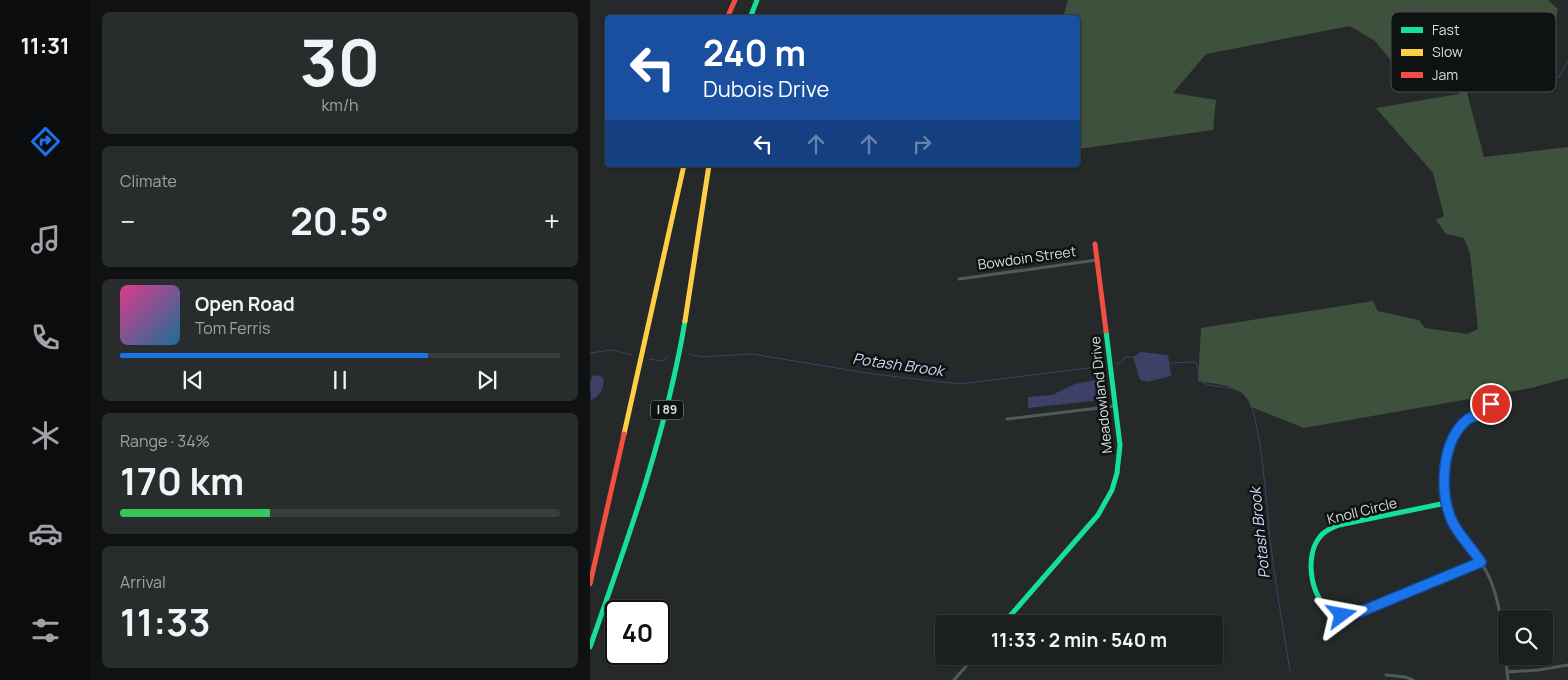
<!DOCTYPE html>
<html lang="en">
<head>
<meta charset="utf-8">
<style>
	:root { --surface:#1c1f20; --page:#292c2d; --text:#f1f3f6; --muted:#a0a2a5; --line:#3a3d3e; --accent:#1a73e8 }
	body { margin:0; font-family:Manrope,sans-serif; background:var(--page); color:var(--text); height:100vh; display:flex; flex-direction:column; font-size:19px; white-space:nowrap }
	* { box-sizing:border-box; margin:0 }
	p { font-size:16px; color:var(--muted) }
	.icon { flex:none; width:28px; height:28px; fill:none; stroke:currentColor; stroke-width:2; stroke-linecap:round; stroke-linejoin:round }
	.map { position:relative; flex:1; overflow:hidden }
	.sheet { display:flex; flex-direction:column; gap:12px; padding:12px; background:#0f1112; width:500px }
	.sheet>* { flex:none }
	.top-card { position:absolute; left:15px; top:15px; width:475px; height:152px; border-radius:5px; box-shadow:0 1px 4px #0004,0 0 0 1px var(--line); background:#1a4fa0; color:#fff; overflow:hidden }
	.fabs { position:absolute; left:908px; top:610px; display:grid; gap:10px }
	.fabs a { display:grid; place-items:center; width:55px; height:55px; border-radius:5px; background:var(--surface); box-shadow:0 1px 4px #0004,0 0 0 1px var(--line); font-size:25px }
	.speed { position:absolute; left:15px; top:600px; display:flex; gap:10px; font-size:25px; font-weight:700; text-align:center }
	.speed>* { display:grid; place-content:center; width:65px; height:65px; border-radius:50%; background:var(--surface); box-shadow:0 1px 4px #0004,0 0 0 1px var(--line); line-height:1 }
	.speed .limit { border:2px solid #111; border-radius:8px; background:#fff; color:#111 }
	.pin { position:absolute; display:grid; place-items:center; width:42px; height:42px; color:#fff; margin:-21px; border:2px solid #fff; border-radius:50%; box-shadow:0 1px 5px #0007 }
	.me { position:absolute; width:55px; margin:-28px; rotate:77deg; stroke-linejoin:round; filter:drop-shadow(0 0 4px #0008) }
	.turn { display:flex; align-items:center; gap:18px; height:105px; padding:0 15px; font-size:22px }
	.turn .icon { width:65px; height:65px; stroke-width:2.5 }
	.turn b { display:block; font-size:35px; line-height:42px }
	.lanes { display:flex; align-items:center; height:48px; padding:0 15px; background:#0003; justify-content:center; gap:25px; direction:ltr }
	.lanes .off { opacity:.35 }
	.big { font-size:38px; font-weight:700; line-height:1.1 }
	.sheet .tile { flex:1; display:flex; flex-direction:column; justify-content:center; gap:8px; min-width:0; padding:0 18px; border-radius:8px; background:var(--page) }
	.sheet .dial { align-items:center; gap:0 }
	.dial b { font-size:65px; line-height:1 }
	.song { display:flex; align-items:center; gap:15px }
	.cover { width:60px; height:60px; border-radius:8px; background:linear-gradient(135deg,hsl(330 70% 55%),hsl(200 70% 35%)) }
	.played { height:5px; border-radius:2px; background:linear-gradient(90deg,var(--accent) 70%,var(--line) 70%) }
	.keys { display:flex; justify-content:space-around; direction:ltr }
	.heat { display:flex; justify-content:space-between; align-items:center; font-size:28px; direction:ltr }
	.charge { height:8px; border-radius:4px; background:linear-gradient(90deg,#34c759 34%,var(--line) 0) }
	.trip { position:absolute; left:345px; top:615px; width:288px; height:50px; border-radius:5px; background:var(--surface); box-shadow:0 1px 4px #0004,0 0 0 1px var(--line); font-weight:700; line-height:50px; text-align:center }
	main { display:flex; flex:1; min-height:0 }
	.menu { display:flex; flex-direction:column; width:90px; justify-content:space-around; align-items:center; background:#0b0c0d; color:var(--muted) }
	.menu .icon { width:35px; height:35px }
	.menu .active { color:var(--accent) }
	.menu b { font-size:22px; color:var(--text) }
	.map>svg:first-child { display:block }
	.green { fill:#3d513d }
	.water { fill:#3e4167 }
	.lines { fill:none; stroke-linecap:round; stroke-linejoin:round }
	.stream { stroke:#3e4167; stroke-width:1 }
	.street { stroke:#4d5c5a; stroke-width:3 }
	.fast { stroke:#16e098; stroke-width:5 }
	.slow { stroke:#ffcf43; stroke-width:5 }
	.jam { stroke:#f24e42; stroke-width:5 }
	.route-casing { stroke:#114b97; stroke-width:12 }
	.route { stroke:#1a73e8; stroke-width:9 }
	.labels { text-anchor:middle; stroke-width:5; stroke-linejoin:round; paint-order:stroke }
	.shield { fill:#0f1213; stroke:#9b9fa0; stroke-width:1 }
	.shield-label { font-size:12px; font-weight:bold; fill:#d7dcdd }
	.street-label { font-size:14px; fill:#d7dcdd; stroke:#0f1213 }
	.water-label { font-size:15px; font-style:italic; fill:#d4d8f6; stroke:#0f1213 }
	.key { fill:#0f1213; stroke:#4b4f50; stroke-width:1 }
	.key-label { font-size:14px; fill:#d7dcdd }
</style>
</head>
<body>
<main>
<nav class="menu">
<b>11:31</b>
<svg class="icon active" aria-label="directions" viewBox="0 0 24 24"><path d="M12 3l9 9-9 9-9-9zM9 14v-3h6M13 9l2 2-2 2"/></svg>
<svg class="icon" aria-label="music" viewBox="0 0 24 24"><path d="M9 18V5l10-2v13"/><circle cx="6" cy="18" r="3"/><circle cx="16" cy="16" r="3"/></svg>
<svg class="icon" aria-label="phone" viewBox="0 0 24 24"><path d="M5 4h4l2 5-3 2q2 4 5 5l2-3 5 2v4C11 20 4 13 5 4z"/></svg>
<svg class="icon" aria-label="climate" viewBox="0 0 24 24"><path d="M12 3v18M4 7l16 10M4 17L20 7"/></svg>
<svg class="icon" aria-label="car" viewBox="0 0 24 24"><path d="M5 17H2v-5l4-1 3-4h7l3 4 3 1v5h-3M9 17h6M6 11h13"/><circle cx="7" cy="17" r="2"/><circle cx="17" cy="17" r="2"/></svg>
<svg class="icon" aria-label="filters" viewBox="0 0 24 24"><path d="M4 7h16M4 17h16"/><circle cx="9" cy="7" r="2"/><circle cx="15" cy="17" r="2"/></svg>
</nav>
<section class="sheet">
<div class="tile dial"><b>30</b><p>km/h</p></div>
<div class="tile"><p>Climate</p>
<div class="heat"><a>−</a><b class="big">20.5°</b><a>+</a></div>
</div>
<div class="tile">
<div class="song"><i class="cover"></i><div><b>Open Road</b><p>Tom Ferris</p></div></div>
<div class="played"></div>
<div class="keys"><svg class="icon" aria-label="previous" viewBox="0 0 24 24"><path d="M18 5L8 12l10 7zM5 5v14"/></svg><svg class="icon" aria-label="pause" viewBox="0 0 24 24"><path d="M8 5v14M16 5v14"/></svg><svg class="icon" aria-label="next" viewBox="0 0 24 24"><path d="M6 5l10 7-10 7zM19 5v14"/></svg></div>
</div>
<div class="tile"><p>Range · 34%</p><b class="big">170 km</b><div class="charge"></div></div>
<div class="tile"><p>Arrival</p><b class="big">11:33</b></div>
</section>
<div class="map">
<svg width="978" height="680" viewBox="0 0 978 680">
	<rect width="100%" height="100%" fill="#25292a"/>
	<path class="green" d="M478,0H958L968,9L960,49L876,89L894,157L978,147V378L941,388L714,428L661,407C654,384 629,385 608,381L611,328L783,301L788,311L829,320L835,328L877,334L888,329L880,253L874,238L856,234L846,220L854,216L843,173L786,108L869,94L865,73L809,70L785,41L760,26L616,54L583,93L626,100L623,130L488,149V18H473Z"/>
	<g class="water">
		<path d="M551,352L578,355L581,376L557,382L550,380L543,357Z"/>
		<path d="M8,375L13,378C15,386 10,397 1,400L0,382L3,376Z"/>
		<path d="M511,379L513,383L514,396L511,400L438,408V397L462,395L485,384Z"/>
	</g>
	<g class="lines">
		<g class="stream">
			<path d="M834,0L832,2L834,10L844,20L842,33L851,47L857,45L873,27L882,26C890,36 882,47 892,56L898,55L925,80L939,65L946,64L965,79L969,77L978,61"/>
			<path d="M0,353L22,350L42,355"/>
			<path d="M99,354L112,357L162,354L283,374L370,384L514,366"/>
			<path d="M60,359L72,361L79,356"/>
			<path d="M580,363L604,362L607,364L610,381C623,390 644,383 656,396C671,413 677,512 680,539C685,583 693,627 700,671"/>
			<path d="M526,364L532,362L535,357H543"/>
		</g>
		<g class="street">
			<path d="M369,279L507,260"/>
			<path d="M879,418L884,399L890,396L897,398L901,404L899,411C893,416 884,415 878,419C867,428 861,443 857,455C838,517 880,533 900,579C913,610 914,647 918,680"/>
			<path d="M417,419L525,406"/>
			<path d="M917,672L948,670L978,665"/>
			<path d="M796,675L815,677L823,680"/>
			<path d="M364,680L385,656"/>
		</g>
		<g class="fast">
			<path d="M160,18L167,0"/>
			<path d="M856,503L749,525C741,528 734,531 729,538C715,556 720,597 740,610C747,615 755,614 763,614L891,562"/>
			<path d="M413,624L508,515L522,490L527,473L530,445L516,331"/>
			<path d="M0,647C38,539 76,434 95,321"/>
		</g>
		<g class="slow">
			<path d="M95,321L119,165"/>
			<path d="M34,434L94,165"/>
		</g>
		<g class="jam">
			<path d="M137,18L145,0"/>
			<path d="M505,244L516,331"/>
			<path d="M0,584L34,434"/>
		</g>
	</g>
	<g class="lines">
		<g class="route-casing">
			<path id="route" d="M752,615L770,612L891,562C882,548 869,536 862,521C849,492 851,440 878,419C883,416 891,415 896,413L901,404"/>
		</g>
		<use href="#route" class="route"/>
	</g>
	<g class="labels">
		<rect class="shield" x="61" y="400.5" width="32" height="19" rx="4"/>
		<g class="shield-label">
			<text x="77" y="414">I 89</text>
		</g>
		<g class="street-label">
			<text transform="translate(437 258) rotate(-8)" y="5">Bowdoin Street</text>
			<text transform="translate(511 395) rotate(-96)" y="5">Meadowland Drive</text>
			<text transform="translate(772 511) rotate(-14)" y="5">Knoll Circle</text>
		</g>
		<g class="water-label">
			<text transform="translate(308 365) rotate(8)" y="5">Potash Brook</text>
			<text transform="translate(670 533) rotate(-96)" y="5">Potash Brook</text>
		</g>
	</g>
	<rect x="801" y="12" width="165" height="80" rx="8" class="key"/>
	<rect x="811" y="27" width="22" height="6" fill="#16e098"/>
	<rect x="811" y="49" width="22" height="7" fill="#ffcf43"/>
	<rect x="811" y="72" width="22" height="6" fill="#f24e42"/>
	<g class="key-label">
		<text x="842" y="35">Fast</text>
		<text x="842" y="57">Slow</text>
		<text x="842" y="80">Jam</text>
	</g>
</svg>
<div class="fabs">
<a><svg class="icon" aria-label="search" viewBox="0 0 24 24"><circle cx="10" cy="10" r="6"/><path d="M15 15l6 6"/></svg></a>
</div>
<div class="speed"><div class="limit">40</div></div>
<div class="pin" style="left:901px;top:404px;background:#d93025"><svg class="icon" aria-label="arrive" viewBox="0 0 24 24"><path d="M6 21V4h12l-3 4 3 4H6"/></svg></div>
<svg class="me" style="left:752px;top:615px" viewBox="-20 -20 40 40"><path d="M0-17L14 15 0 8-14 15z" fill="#1a73e8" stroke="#fff" stroke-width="4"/></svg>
<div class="trip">11:33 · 2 min · 540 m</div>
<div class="top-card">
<div class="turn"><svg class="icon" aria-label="left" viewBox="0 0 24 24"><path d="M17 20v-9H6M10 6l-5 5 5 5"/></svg><div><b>240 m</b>Dubois Drive</div></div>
<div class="lanes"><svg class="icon" aria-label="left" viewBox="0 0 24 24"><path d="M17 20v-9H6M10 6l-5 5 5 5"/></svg><svg class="icon off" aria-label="ahead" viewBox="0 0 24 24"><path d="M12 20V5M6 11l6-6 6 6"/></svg><svg class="icon off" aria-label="ahead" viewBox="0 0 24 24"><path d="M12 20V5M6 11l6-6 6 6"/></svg><svg class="icon off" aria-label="right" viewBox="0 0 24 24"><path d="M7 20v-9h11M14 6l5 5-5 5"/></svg></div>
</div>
</div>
</main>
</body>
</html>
